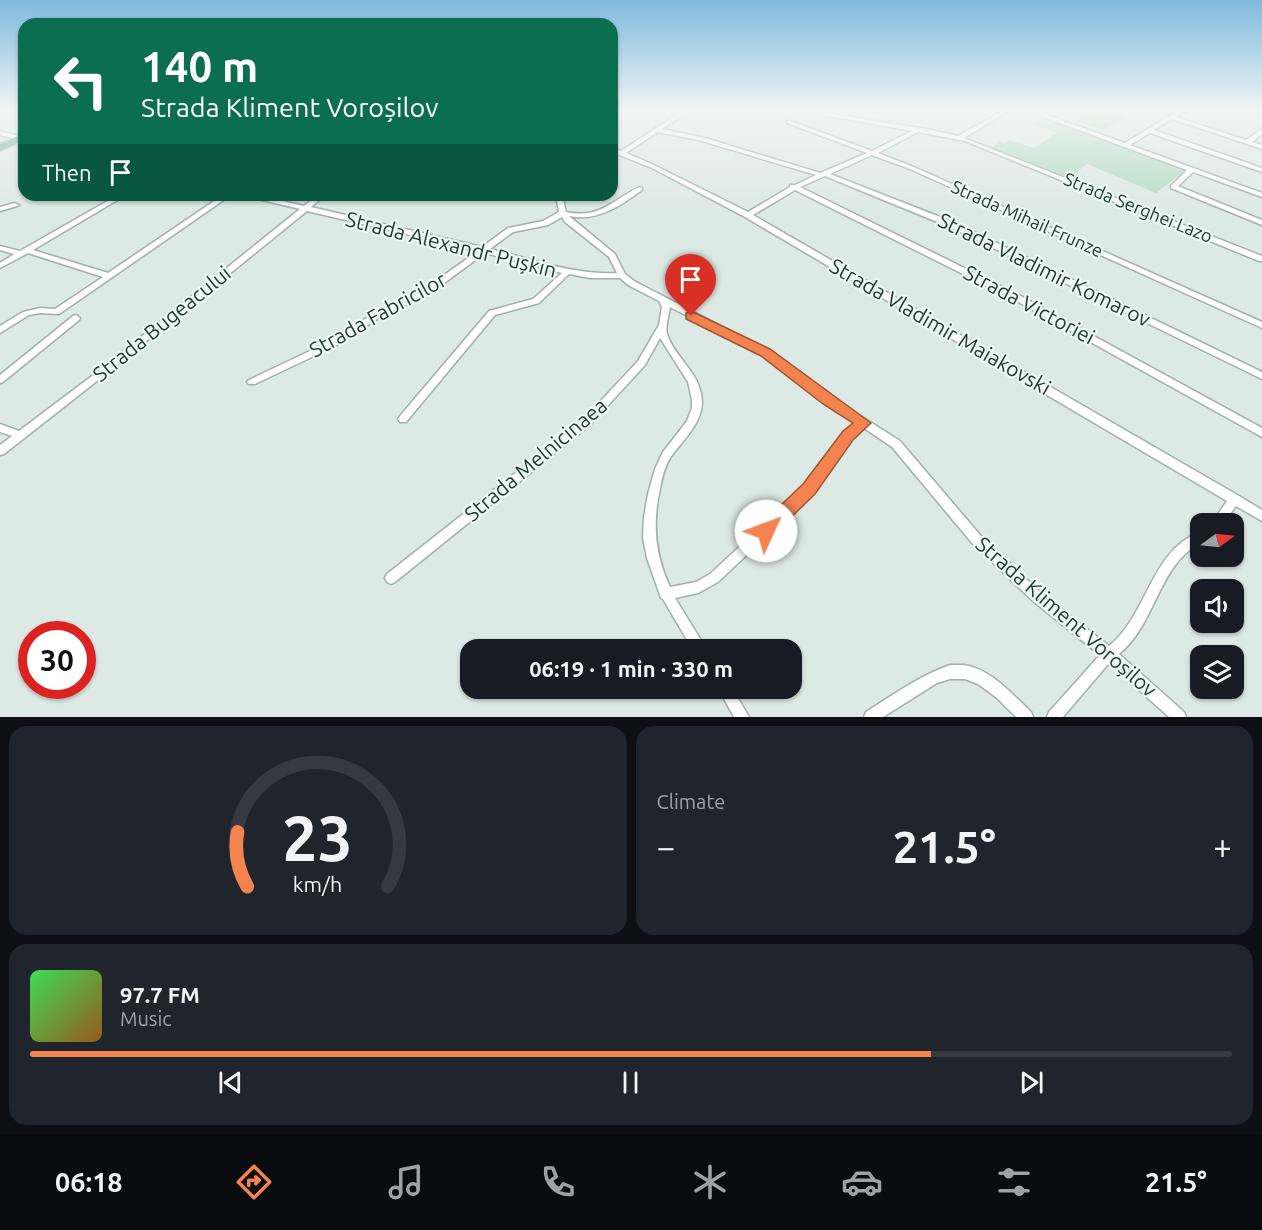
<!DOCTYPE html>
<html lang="en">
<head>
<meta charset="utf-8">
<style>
	:root { --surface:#171b24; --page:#20242c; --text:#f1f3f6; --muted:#9ea1a6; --line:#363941; --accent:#f48350 }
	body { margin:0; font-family:Ubuntu,sans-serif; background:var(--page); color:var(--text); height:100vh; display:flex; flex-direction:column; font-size:22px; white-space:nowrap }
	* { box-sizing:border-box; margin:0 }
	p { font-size:20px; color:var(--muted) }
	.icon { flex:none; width:33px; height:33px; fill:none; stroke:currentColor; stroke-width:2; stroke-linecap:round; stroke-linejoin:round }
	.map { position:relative; height:717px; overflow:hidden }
	.panel { display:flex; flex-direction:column; gap:9px; padding:9px; background:#0d0f14; flex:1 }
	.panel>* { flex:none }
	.banner { position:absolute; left:18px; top:18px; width:600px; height:183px; border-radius:18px; box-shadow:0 2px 4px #0004; background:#0b6e4f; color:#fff; overflow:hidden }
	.needle { width:39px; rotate:75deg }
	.buttons { position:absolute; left:1190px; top:513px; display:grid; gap:12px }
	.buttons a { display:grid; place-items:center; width:54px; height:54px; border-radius:12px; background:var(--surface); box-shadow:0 2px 4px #0004; font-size:30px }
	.speed { position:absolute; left:18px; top:621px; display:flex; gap:12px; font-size:30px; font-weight:700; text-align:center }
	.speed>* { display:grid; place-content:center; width:78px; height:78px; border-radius:50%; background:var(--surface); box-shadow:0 2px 4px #0004; line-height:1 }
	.speed .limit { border:9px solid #d22; background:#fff; color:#111 }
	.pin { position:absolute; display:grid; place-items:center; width:51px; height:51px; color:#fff; margin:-62px -26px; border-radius:50% 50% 50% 0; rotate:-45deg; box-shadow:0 0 6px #0007 }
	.pin .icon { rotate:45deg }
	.me { position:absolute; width:66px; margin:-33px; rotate:47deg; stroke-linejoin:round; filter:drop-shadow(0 0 4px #0008) }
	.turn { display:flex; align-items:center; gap:21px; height:126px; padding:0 24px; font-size:27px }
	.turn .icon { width:78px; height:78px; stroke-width:2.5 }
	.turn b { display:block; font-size:42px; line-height:51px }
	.then { display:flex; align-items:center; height:57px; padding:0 24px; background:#0003; gap:12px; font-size:22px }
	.big { font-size:45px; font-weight:600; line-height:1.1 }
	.panel .tile { flex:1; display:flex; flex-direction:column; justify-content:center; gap:9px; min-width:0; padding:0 21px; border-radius:18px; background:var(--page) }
	.panel .dial { align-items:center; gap:0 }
	.dial svg { height:156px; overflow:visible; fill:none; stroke:var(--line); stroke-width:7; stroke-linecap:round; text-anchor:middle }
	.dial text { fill:var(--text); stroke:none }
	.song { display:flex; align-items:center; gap:18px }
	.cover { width:72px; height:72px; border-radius:9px; background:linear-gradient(135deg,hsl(130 70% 55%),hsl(30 70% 35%)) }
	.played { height:6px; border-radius:3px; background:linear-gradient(90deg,var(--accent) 75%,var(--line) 75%) }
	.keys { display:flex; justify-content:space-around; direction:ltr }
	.heat { display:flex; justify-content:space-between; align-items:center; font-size:33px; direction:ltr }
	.panel .tiles { flex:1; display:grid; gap:9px; grid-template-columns:1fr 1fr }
	.tile:last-child { grid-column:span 2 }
	.trip { position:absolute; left:460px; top:639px; width:342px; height:60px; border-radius:18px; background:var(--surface); box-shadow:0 2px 4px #0004; font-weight:600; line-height:60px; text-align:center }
	.dock { display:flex; height:96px; justify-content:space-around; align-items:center; background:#090b0e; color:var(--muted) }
	.dock .icon { width:42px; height:42px }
	.dock .selected { color:var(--accent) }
	.dock b { font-size:27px; color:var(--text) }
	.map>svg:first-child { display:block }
	.green { fill:#b5dbc2 }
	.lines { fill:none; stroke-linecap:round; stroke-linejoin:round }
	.street-casing { stroke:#a0b0ab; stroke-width:3 }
	.primary-casing { stroke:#bcc3c2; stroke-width:3 }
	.street { fill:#fff; fill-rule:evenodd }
	.primary { fill:#60a093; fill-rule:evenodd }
	.route { fill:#f48350; stroke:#9f5534; stroke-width:1.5 }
	.labels { text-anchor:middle; stroke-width:4.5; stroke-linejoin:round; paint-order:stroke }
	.far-street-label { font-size:18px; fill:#1f3833; stroke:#edf6f2 }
	.street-label { font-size:21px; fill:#1f3833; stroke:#edf6f2 }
</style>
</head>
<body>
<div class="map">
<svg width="1262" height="717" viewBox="0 0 1262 717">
	<rect width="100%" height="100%" fill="#dde9e4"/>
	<g class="green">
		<path d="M1091,111H1127L1125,113L1129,115L1104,130L1075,122Z"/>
		<path d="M1044,119L1187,169L1156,193L1087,164L1069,178L991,148L1000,141L1005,143L1009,140L1034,148L1057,133L1035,125Z"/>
	</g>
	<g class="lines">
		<g class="street-casing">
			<g id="street">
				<path d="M682,111H689L662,129L705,138L820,173L867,153L787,123V121H791L872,151L912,131L801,111H815L931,130L958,136L1002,111H1009L964,138L1262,256V261H1259L965,141L918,132L878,153L914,167L1262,322V328L910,169L872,155L830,174L958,224L1262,372V379L952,228L825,176L800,187L1015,293L1262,428V437L1009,297L795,190L753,215L1239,496L1262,510V521L1236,506L1223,524H1211L1227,501L745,217L652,168L612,152V148L621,151ZM658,132L702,141L816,175L795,185H790V187L748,212L656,166L626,153Z"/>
				<path d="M1027,111H1036L1125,143L1177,111H1184L1176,117L1246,140L1262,129V134L1252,142L1262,145V149L1172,119L1154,130L1262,168V172L1150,133L1130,145L1262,193V197L1193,172L1178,186L1262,220V225L1171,188V186L1187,170Z"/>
				<path d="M0,131L24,137V141L0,135Z"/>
				<path d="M640,187L642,188V190C620,206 597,222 569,216L615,254L625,274L634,281L769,351L831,397L900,441L980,535L1041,593L1109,646C1148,615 1150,551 1200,532V543C1157,567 1156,624 1119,654L1184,712L1186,717H1169L1109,663L1063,717H1047L1049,712L1100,655L1033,601L972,543L892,447L864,428L852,439L813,492L718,582L698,593L675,598L707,650H693L663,599L661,598L647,558L643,538L644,517L648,494L655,469L663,452L687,421L692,408V400L688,382L660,338L645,365L590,425L395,582L391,584L387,582L385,578L387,574L584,419L638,361L659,325L662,307L659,301L628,285L620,278H590L569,274L539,303L495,315L406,422H400L398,419L400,416L489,311L533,299L562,273L485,253L425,297L382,316L337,345L255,384H249L247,382L249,380L331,341L376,312L419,293L478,251L307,211L102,377L4,454L0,455V445L12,436L0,432V424L19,431L96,373L300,209L245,196L244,195H256L304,206L318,195H325L311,207L482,247L508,228L543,221L559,212L556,195H562L566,212C602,219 611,200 640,187ZM562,217L565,222L609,257L617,273C573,275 532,259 490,249L513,232L548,225ZM670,307L763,355L825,403L857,423L844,433L805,486L710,574L696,582L670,587C655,555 652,524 660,489C662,478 664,468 670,458C682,441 701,425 702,403C702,373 675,359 667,334C665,327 669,315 670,307Z"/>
				<path d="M118,195H126L33,250L108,273L223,195H231L59,314L40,313L29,315L0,333V326L23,312L40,308L55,309L103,277L28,253L0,268V263L14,254L0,250V246L20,251Z"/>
				<path d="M15,203L19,205L17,206L0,211V207Z"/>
				<path d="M76,315L80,318L79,320L3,382L0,383V375L73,316Z"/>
				<path d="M950,665C954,665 960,665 964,665C991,669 1012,694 1031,712L1033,717H1016L997,698L978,684L965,679H950L937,683L883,717H864L866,712C893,695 919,676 950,665Z"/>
				<path d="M718,688H732L749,717H734Z"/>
			</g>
		</g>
		<g class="primary-casing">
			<path id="primary" d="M24,133V140L0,151V144Z"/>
		</g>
		<use href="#street" class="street"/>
		<use href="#primary" class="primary"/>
	</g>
	<linearGradient id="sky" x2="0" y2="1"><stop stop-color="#7fb9de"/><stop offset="0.52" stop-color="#f0f5f3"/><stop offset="1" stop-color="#f0f5f3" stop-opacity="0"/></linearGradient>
	<rect width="1262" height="212" fill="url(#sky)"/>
	<path class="route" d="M691,311L770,349L871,423L853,440L815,494L772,536L766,538L760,536L757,531L760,525L803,484L843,431L853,423L823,404L761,356L686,319V313Z"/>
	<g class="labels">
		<g class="far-street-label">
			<text transform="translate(1138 208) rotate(22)" y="6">Strada Serghei Lazo</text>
			<text transform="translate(1027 219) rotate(24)" y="6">Strada Mihail Frunze</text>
		</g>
		<g class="street-label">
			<text transform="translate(451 245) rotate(14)" y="7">Strada Alexandr Pușkin</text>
			<text transform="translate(1044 270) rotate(26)" y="7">Strada Vladimir Komarov</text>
			<text transform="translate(1029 305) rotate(28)" y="7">Strada Victoriei</text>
			<text transform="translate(378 315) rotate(-29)" y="7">Strada Fabricilor</text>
			<text transform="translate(162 324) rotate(-39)" y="7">Strada Bugeacului</text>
			<text transform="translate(940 327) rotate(30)" y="7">Strada Vladimir Maiakovski</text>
			<text transform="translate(536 460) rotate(-40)" y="7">Strada Melnicinaea</text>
			<text transform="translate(1066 617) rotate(41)" y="7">Strada Kliment Voroșilov</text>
		</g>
	</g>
</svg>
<div class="buttons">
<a><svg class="needle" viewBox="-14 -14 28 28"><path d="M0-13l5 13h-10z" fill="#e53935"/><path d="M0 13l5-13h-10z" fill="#9ea1a6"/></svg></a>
<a><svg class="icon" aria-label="sound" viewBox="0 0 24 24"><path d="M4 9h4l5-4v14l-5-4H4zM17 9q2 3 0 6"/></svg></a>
<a><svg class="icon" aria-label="layers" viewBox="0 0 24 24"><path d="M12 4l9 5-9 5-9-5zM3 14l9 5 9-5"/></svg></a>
</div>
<div class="speed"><div class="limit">30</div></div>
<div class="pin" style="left:691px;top:316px;background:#d93025"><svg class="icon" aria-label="arrive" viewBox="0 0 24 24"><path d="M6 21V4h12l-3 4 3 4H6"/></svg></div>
<svg class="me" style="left:766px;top:531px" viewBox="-20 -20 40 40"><circle r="19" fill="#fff"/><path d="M0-13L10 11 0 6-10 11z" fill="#f48350"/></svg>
<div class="trip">06:19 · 1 min · 330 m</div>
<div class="banner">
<div class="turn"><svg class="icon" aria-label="left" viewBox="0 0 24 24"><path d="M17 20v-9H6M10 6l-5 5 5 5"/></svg><div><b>140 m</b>Strada Kliment Voroșilov</div></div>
<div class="then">Then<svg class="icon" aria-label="arrive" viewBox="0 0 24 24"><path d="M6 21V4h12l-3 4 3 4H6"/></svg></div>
</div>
</div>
<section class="panel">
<div class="tiles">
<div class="tile dial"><svg viewBox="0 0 100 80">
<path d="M14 69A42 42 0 1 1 86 69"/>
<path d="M14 69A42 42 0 0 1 9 41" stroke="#f48350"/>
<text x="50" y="56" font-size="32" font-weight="700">23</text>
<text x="50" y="72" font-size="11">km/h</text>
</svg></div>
<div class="tile"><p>Climate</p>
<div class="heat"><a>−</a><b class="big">21.5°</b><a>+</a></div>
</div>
<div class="tile">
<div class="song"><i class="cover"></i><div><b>97.7 FM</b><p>Music</p></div></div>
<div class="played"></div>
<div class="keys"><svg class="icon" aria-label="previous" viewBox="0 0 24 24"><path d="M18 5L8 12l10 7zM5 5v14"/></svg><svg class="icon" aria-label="pause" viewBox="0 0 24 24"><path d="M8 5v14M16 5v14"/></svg><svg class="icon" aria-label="next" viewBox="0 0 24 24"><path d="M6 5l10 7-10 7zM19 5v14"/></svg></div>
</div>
</div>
</section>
<nav class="dock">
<b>06:18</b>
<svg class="icon selected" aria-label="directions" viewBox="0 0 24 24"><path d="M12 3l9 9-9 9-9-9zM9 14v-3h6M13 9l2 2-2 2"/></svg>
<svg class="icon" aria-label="music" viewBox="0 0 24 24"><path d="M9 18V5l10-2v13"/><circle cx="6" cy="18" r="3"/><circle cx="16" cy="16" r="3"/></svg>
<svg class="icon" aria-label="phone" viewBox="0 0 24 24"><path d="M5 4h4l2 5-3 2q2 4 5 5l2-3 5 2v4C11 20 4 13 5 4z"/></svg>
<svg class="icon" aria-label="climate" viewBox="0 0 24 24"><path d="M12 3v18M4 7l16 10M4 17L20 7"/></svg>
<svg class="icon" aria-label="car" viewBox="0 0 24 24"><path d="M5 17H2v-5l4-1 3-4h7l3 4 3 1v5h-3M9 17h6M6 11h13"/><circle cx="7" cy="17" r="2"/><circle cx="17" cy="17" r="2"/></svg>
<svg class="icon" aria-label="filters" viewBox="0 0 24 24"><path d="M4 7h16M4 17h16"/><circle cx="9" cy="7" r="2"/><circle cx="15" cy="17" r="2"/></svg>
<b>21.5°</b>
</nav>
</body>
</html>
